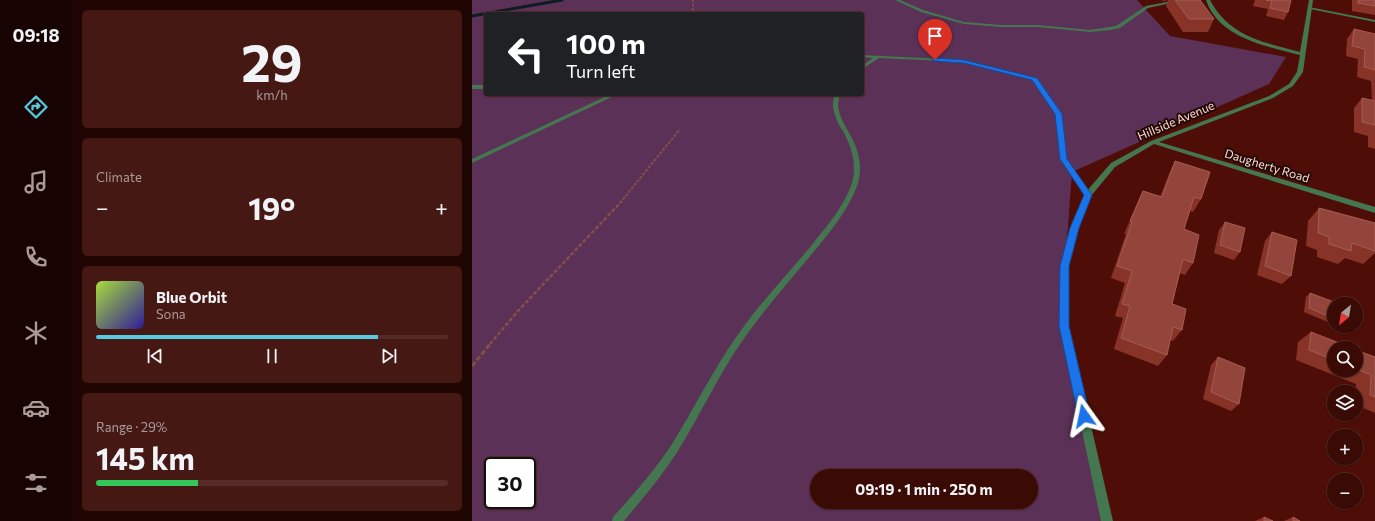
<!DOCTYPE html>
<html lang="en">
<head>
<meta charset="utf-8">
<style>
	:root { --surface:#3a0a05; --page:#451813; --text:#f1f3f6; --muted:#ab9a9a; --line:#542b27; --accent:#54cade }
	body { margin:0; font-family:Commissioner,sans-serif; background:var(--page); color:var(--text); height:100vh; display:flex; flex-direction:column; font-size:15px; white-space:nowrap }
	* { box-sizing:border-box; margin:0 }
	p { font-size:13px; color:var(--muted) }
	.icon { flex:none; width:22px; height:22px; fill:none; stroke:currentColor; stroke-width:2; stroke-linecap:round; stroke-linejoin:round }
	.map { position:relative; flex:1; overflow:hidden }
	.side { display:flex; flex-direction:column; gap:10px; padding:10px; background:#200603; width:400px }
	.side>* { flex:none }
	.top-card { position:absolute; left:12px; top:12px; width:380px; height:84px; border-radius:4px; box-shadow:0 1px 3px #0004,0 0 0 1px var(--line); background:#202124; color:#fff; overflow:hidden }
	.needle { width:26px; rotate:210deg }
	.tools { position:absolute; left:855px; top:297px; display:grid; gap:8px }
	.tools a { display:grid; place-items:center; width:36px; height:36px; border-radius:50%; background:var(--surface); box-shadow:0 1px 3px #0004,0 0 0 1px var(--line); font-size:20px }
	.speed { position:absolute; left:12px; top:457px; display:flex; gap:8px; font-size:20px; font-weight:700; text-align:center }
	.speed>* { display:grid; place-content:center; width:52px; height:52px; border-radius:50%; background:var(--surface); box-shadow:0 1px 3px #0004,0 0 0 1px var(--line); line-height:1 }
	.speed .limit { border:2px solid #111; border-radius:6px; background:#fff; color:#111 }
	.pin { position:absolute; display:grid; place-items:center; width:34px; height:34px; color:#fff; margin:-41px -17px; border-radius:50% 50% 50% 0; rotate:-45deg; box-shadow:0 0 4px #0007 }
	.pin .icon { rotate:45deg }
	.me { position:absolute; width:44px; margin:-22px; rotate:348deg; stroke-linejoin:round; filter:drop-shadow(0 0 3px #0008) }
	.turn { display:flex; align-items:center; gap:14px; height:84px; padding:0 16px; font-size:18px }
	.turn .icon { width:52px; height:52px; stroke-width:2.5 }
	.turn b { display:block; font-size:28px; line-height:34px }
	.big { font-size:30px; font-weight:700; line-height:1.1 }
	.side .tile { flex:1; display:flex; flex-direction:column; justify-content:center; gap:6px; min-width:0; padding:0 14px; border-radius:6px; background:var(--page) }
	.side .dial { align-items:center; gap:0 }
	.dial b { font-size:52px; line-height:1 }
	.song { display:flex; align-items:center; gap:12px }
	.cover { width:48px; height:48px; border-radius:6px; background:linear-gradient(135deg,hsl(80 70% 55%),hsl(250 70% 35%)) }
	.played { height:4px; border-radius:2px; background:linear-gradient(90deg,var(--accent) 80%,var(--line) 80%) }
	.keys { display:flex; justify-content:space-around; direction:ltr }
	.heat { display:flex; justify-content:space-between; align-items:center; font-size:22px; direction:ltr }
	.charge { height:6px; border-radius:3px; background:linear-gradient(90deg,#34c759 29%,var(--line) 0) }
	.trip { position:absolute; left:338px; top:469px; width:228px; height:40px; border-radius:20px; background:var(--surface); box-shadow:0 1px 3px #0004,0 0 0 1px var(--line); font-weight:700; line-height:40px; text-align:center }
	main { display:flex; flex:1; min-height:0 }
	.tabs { display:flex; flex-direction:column; width:72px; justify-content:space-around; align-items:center; background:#170402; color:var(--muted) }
	.tabs .icon { width:28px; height:28px }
	.tabs .active { color:var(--accent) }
	.tabs b { font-size:18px; color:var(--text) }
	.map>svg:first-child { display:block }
	.green { fill:#5b3157; fill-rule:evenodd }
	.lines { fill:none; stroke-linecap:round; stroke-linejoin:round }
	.stream { stroke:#0b1d20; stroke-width:3 }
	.path-far3 { stroke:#854f48; stroke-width:1.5; stroke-dasharray:2.5 1.5; stroke-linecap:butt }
	.path-far2 { stroke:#854f48; stroke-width:2; stroke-dasharray:3 1.5; stroke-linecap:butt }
	.path-far1 { stroke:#854f48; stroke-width:2.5; stroke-dasharray:4 2; stroke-linecap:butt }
	.path { stroke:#854f48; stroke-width:3; stroke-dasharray:5 2.5; stroke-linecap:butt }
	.service { fill:#447750; fill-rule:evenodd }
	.minor { fill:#447750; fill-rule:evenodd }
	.wall { fill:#873328 }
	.building { fill:#94453b; stroke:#a45d53 }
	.route { fill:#1a73e8; stroke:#114b97 }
	.labels { text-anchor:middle; stroke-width:4; stroke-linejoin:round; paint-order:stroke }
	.street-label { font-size:12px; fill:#fddcd5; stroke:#230805 }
</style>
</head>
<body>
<main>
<nav class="tabs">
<b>09:18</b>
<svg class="icon active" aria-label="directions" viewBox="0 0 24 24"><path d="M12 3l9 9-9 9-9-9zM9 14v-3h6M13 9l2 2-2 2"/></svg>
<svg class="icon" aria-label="music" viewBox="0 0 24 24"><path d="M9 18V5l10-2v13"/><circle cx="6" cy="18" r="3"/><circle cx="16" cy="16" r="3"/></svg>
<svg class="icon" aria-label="phone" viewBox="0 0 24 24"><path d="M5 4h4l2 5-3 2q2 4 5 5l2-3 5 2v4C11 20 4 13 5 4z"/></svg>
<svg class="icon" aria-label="climate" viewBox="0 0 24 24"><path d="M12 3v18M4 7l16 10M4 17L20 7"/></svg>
<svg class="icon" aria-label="car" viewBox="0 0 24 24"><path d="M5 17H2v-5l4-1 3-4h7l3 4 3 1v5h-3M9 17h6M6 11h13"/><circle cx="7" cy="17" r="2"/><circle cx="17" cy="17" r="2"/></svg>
<svg class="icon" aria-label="filters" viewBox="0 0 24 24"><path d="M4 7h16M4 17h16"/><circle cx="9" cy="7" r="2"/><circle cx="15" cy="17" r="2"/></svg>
</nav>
<section class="side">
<div class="tile dial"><b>29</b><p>km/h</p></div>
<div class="tile"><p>Climate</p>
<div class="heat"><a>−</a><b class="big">19°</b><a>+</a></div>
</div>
<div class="tile">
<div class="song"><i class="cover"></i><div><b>Blue Orbit</b><p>Sona</p></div></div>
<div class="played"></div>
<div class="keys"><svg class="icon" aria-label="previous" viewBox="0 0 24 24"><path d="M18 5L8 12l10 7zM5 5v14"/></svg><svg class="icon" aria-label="pause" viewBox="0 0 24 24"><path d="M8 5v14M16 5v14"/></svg><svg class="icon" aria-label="next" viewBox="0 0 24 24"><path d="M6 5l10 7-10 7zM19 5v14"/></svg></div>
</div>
<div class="tile"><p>Range · 29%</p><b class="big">145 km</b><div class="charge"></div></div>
</section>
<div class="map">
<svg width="903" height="521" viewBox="0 0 903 521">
	<rect width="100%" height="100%" fill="#4e0e07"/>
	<path class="green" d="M0,0H665L698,36L814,57L797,84L600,172L593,266L592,326L635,521H0ZM14,14H390V94H14ZM21,466H55V500H21ZM345,476H559V502H345Z"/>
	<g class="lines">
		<path class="stream" d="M0,16L90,0"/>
		<path class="path-far3" d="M221,0V14"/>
		<path class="path-far2" d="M148,203L208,129"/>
		<path class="path-far1" d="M18,344L45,312L149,202"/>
		<path class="path" d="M0,366L19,343"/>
		<g class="service">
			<path d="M423,0H428L451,10L492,22L529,25H566L618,30L644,26L674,6L705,0H713L676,8L648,28L638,30L618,32L566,27H529L492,24L449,12Z"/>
			<path d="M837,7L903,20V22L838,9H837Z"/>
			<path d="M390,55L492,60L564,78L590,114L594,159L618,193L619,195L618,197H614L588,159L584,114L560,80L492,62L407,58L390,69V66L401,58L390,57Z"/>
			<rect x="0" y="85" width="14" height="4"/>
			<path d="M139,94H146L0,163V159Z"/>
			<path d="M362,94H368C367,98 366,102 366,106C367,115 372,124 376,131C386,148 391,164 386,183C378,208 360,229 344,249C320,278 295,306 273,337C248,372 230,412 207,449C191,475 171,498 152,521H140L141,517C162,494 183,470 200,444C223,407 242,368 267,333C289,302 315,275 339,246C354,227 372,207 380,183C385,164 380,148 371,131C366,124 362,115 361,106C361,102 362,98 362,94Z"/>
		</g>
		<path class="minor" d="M734,0H738C758,37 791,42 828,52L837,0H841L831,72L821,86L801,98L687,142L903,207V213L682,144L643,167L619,196L606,228L597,266L596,326L641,521H629L588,326L589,266L598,228L613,193L639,163L679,141L797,96L817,84L825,72L828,55C798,47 761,41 741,14C738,10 736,5 734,0Z"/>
	</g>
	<g class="wall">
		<path d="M690,0H728L742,19L736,32H711L694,6L696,0L691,1Z"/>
		<path d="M783,0H819L816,12L812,20L794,16L796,9L781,6Z"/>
		<path d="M880,0H903V15L880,11Z"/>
		<path d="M882,29L903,34V149L896,147V136L882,132V108L890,98L900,100L899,81L885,77L886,59L874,56L875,39Z"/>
		<path d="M703,161L729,199L721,212L718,211L712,229L721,263L713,275L707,273L700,304L710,330L701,341L698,340L695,355L686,366L642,349L651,318L643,316L653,283L639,278L654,234H652L671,191L688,197L697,174Z"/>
		<path d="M847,208L903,223V253L891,264L873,258L866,264L845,257V250L834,246L836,221Z"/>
		<path d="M753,222L768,252L762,260L742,253L747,230Z"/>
		<path d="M800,232L819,276L810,284L785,275L793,241Z"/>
		<path d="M838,293L861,318L856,322L832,312L834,297Z"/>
		<path d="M839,332L862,348V370H884V350L903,357V413L884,405V392H883L884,384L824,360L826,342Z"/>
		<path d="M746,357L767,404L759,411L731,399L739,365Z"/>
		<path d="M792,517L801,521H783Z"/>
		<path d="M821,517L828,521H812Z"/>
	</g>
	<g class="building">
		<path d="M703,0H728L742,19H717Z"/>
		<path d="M794,0H819L816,12L798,8L800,1Z"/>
		<path d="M886,0H903V6L886,3Z"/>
		<path d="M882,29L903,34V70L892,67L893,49L880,46Z"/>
		<path d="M890,98L903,101V125L890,122Z"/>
		<path d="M703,161L738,172L729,199L722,197L712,229L727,235L721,263L711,259L700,304L714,309L710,330L701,327L695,355L649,338L658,306L650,304L660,271L645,266L660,222L658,221L671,191L690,197Z"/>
		<path d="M847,208L903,223V251L880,243L879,251L857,244V237L846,233Z"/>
		<path d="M753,222L773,228L768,252L748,245Z"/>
		<path d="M800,232L825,240L819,276L793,266Z"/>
		<path d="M838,293L862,302L861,318L837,308Z"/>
		<path d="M839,332L880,348H862V360L837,350Z"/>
		<path d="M884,350L903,357V397L898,395L899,375L884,369Z"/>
		<path d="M746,357L773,368L767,404L739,392Z"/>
		<path d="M792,517L801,521H792Z"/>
		<path d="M821,517L828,521H821Z"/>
	</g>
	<path class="route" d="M463,58L492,60L565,78L590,114L595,159L620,195L607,228L597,266V326L618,416L616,420L612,421L608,420L606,416L587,326L588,266L598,228L612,195L588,159L583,114L560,80L492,63L461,61L460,60Z"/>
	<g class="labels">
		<g class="street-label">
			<text transform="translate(704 121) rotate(-23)" y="4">Hillside Avenue</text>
			<text transform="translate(795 166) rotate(17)" y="4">Daugherty Road</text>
		</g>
	</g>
</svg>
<div class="tools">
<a><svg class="needle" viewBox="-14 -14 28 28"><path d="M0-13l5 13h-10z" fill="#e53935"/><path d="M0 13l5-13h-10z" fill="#ab9a9a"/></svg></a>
<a><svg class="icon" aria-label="search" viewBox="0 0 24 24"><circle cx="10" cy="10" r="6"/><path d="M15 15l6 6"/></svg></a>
<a><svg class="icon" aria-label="layers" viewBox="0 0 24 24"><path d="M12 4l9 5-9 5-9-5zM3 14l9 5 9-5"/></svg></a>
<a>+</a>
<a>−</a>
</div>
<div class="speed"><div class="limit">30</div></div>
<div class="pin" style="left:463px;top:60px;background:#d93025"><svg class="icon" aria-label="arrive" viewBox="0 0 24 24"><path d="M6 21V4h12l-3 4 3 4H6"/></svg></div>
<svg class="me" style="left:612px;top:416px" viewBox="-20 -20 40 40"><path d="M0-17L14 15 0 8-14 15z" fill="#1a73e8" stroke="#fff" stroke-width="4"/></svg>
<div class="trip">09:19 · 1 min · 250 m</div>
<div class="top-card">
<div class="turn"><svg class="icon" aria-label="left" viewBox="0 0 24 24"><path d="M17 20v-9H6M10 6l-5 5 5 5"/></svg><div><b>100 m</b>Turn left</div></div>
</div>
</div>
</main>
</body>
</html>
